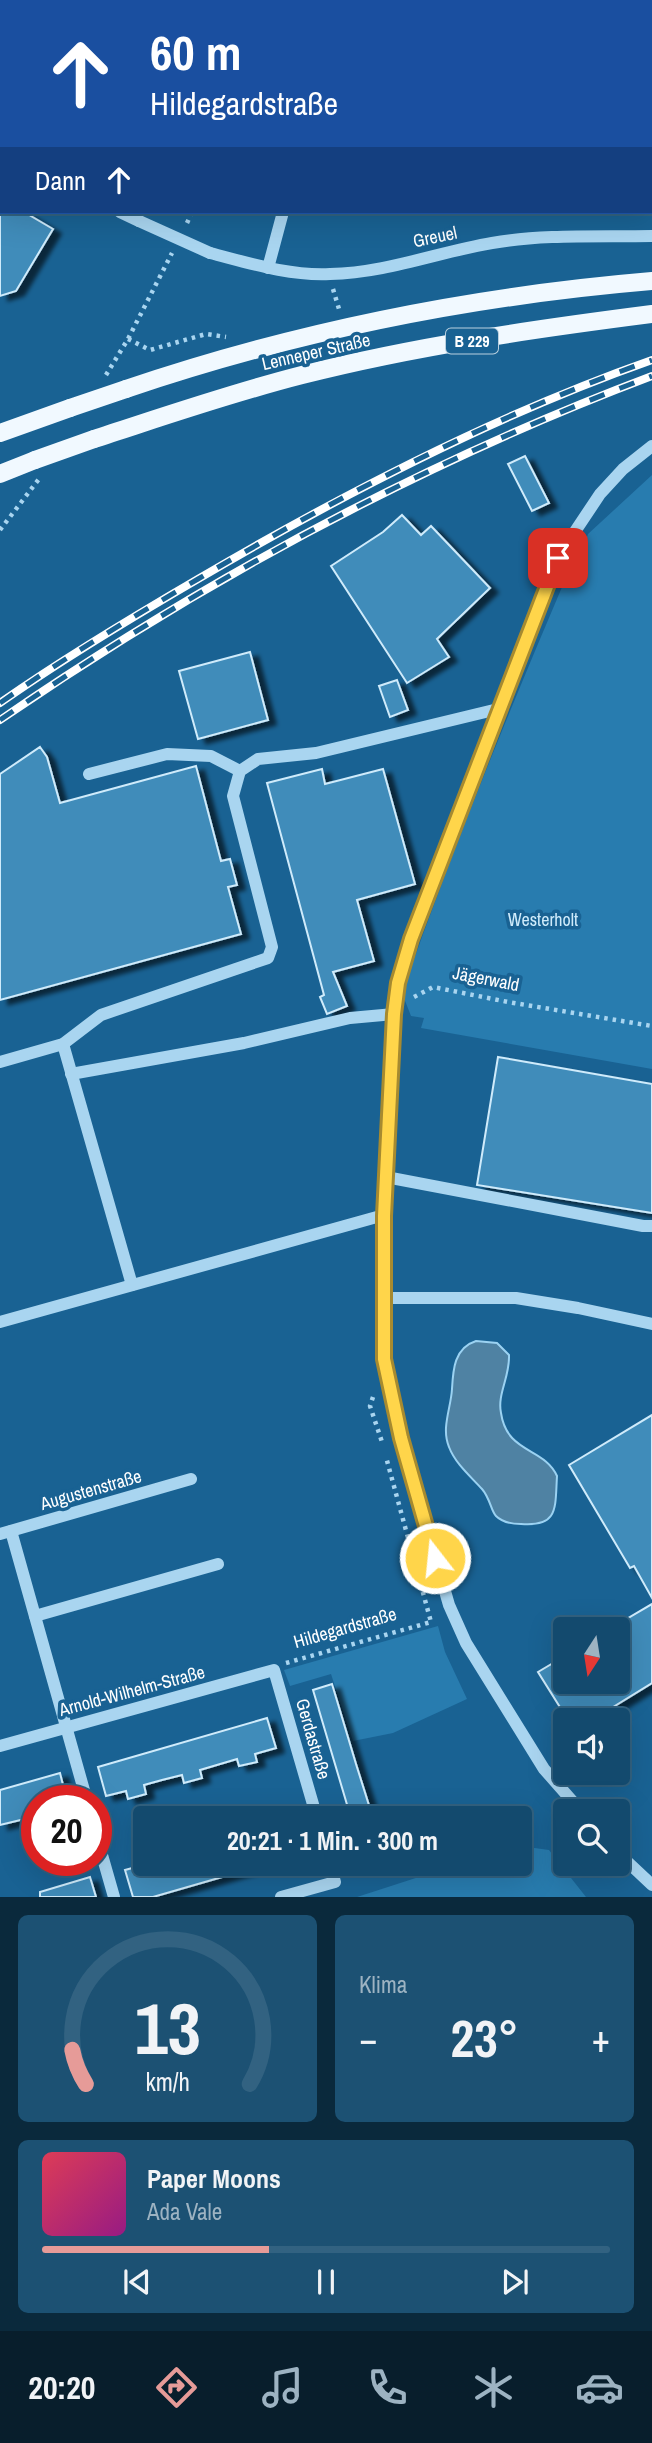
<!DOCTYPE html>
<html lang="de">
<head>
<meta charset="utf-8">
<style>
	:root { --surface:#134a6e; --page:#1c5173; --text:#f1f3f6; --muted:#9db3c2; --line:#326281; --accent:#e69b98 }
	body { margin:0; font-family:"Archivo Narrow",sans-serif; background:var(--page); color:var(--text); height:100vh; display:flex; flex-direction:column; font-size:26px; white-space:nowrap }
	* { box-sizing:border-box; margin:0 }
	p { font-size:23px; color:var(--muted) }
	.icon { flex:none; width:38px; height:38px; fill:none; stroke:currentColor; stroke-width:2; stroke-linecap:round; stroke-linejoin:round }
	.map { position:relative; height:1897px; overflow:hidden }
	.sheet { display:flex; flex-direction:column; gap:18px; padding:18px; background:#0a293c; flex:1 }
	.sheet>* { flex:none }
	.guide { position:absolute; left:0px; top:0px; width:653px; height:214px; box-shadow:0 7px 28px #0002,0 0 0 2px var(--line); background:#1a4fa0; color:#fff; overflow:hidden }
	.needle { width:46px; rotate:192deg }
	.buttons { position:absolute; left:553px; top:1617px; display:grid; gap:14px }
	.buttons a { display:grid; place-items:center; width:77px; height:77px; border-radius:7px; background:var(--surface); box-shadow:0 7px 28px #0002,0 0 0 2px var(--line); font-size:35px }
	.speed { position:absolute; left:21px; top:1785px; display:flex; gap:14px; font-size:35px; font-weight:700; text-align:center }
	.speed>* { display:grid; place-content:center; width:91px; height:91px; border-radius:50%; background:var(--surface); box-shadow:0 7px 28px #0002,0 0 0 2px var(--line); line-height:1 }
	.speed .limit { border:10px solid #d22; background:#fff; color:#111 }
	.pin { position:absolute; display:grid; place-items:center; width:60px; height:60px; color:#fff; margin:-30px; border-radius:14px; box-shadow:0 4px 10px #0006 }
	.me { position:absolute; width:77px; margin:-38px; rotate:344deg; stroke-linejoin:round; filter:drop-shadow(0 0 5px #0008) }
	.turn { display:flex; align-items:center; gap:24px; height:147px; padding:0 35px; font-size:32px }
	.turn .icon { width:91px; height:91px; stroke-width:2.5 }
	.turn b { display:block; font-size:49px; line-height:60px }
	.then { display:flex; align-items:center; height:66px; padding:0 35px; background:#0003; gap:14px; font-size:26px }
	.big { font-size:52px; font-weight:700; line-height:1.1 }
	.sheet .tile { flex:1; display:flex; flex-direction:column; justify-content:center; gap:10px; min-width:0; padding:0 24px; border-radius:10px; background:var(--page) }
	.sheet .dial { align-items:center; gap:0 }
	.dial svg { height:182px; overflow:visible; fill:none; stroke:var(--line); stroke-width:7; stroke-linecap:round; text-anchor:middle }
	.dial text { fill:var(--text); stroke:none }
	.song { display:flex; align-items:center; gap:21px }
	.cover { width:84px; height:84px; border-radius:10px; background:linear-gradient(135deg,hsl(350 70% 55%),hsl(310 70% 35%)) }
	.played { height:7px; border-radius:4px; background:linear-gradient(90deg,var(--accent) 40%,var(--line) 40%) }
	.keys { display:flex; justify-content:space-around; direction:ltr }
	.heat { display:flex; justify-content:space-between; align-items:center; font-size:38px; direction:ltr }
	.sheet .tiles { flex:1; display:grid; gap:18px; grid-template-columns:1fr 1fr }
	.tile:last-child { grid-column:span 2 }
	.trip { position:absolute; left:133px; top:1806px; width:399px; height:70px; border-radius:7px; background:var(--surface); box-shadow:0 7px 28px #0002,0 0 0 2px var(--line); font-weight:700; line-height:70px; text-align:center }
	.dock { display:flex; height:112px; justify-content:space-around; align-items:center; background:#081e2c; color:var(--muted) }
	.dock .icon { width:49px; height:49px }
	.dock .current { color:var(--accent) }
	.dock b { font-size:32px; color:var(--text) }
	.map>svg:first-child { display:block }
	.green { fill:#287caf }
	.water { fill:#4f82a3; stroke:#9bd2f2; stroke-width:2 }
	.building { fill:#418cba; stroke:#cfebfb; stroke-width:2; filter:url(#shadow) }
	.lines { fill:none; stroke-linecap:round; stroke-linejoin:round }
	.path { stroke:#a9d5f0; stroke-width:4.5; stroke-dasharray:3.5 5; stroke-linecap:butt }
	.minor { stroke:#a9d5f0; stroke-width:12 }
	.major { stroke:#f1f9ff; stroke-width:18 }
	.rail-casing { stroke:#fff; stroke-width:8 }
	.rail { stroke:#196293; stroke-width:5; stroke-dasharray:16; stroke-linecap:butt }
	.minor-bridge { stroke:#a9d5f0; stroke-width:12 }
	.major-bridge { stroke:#f1f9ff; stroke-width:18 }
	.route-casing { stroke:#a68a30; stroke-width:18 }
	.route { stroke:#ffd54a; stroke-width:12 }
	.labels { text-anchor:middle; stroke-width:7; stroke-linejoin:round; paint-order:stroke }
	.shield { fill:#196293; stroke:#bad0df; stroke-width:2 }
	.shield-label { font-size:16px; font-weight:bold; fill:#fff }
	.street-label { font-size:18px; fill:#fff; stroke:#196293 }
	.park-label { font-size:18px; fill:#cfebfb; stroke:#196293 }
</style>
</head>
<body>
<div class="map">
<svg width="652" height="1897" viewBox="0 0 652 1897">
	<defs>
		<filter id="shadow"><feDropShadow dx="8" dy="4.5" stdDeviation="2" flood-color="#0009"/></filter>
	</defs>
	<rect width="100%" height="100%" fill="#196293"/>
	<g class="green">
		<path d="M652,475V1069L421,1028L424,1018L411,1016L402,993C451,853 507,716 565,580L579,560L588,534Z"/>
		<path d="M438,1626L445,1652L467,1699L393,1733L353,1741L331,1674L290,1686L284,1670Z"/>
		<path d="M520,1846L549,1850L586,1897H357L459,1864H520Z"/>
	</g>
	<path class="water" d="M476,1341L497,1343L509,1355C510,1377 497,1394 501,1413C507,1454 544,1447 557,1476C555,1508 559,1527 521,1524C512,1524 503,1523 496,1516C491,1511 490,1498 482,1489C470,1476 455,1463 449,1447C441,1428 451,1408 452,1389C453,1370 454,1348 476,1341Z"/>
	<g class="building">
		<path d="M0,212H24L53,229L16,291L0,296Z"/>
		<path d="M525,456L549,503L532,511L508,464Z"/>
		<path d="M402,515L421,535L431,526L490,588L437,639L449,657L407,683L331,566L383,532Z"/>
		<path d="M250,652L268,720L198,739L179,671Z"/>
		<path d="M397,680L408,710L390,717L379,686Z"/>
		<path d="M40,747L47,757L60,803L196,766L221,861L230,859L237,885L228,887L241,934L0,1000V774Z"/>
		<path d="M322,769L325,784L383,769L415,884L357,900L374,961L333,972L347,1006L327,1014L320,997L324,995L267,783Z"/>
		<path d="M498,1057L652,1084V1213L477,1185Z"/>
		<path d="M652,1415V1598L634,1566L630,1568L569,1465Z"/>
		<path d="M652,1604V1683L592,1720H568L538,1672L565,1656V1682H618V1624Z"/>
		<path d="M332,1684L356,1764L373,1818H351L313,1690Z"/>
		<path d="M267,1718L276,1748L255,1754L257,1762L239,1766L237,1759L200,1770L202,1778L184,1783L182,1775L162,1780L144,1785L146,1794L128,1799L126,1791L106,1796L98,1767Z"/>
		<path d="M60,1773L67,1801H37V1816L0,1825V1790Z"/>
		<path d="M147,1864H250V1869L153,1897H133L125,1870Z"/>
		<path d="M90,1877L96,1897H40V1892Z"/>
	</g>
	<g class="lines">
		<g class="path">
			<path d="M271,2V0"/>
			<path d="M187,223L192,212"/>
			<path d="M333,289L339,309"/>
			<path d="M128,339L150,350L206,334L226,337"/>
			<path d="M106,375L128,339L172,253"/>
			<path d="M0,530L39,479"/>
			<path d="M414,997L433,987L508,1002L652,1026"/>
			<path d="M373,1397L370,1406L382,1442"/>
			<path d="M286,1663L431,1622L386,1457"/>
		</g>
		<g class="minor">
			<path d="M334,2L335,0"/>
			<path d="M0,153H2"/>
			<path d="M120,212L139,221"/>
			<path d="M210,253C249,263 289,276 330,274C385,273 439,252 492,243C545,234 599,237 652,236"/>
			<path d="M268,268L283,212"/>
			<path d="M89,774L167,754L211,756L240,771"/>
			<path d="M63,1044L132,1285"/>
			<path d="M0,1062L63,1044L101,1015L268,958L272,947L233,796L240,771L258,759L316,753L498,709"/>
			<path d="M71,1074L244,1043L350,1018L394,1014"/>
			<path d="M386,1177L643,1226H652"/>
			<path d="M384,1298H516L578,1308L652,1324"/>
			<path d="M0,1322L384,1215"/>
			<path d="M11,1531L87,1801"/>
			<path d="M0,1534L191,1479"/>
			<path d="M35,1616L218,1564"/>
			<path d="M0,1746L274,1670L317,1818"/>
			<path d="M581,1811L544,1769L466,1643L449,1605L401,1438L384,1359V1215L391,1040L399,983L411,939L558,557L600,494L623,469L652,446"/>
			<path d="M96,1834L114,1897"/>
			<path d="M618,1853L652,1885"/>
			<path d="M281,1897L335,1882L330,1864"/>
		</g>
		<g class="major">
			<path d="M126,389C297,331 473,296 652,281"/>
			<path d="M0,433L70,408"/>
			<path d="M94,439C162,417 231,393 302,375C416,346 535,329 652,314"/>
			<path d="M0,474L35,460"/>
		</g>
		<g class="rail-casing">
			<g id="rail">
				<path d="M0,703C64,658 131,618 198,579C341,495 495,415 652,360"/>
				<path d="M0,720C203,581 421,463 652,376"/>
			</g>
		</g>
		<use href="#rail" class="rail"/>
		<path class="minor-bridge" d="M139,221L210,253"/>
		<g class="major-bridge">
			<path d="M70,408L126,389"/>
			<path d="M35,460L94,439"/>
		</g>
	</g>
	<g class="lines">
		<g class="route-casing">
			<path id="route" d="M435,1558L401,1438L384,1359V1216L394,1014L398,983L411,939L558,558"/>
		</g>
		<use href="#route" class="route"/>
	</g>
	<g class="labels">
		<rect class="shield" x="446" y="328.5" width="52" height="25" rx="5"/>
		<g class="shield-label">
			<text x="472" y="347">B 229</text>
		</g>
		<g class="street-label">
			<text transform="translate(435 237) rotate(-12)" y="6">Greuel</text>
			<text transform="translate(316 352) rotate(-13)" y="6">Lenneper Straße</text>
			<text transform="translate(486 979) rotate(11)" y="6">Jägerwald</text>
			<text transform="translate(91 1490) rotate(-16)" y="6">Augustenstraße</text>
			<text transform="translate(345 1628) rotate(-16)" y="6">Hildegardstraße</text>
			<text transform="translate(132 1691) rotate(-15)" y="6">Arnold-Wilhelm-Straße</text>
			<text transform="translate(313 1739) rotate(74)" y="6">Gerdastraße</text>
		</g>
		<g class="park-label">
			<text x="543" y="926">Westerholt</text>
		</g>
	</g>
</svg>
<div class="buttons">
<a><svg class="needle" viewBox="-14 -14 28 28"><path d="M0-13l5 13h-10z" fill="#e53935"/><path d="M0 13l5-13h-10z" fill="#9db3c2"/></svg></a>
<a><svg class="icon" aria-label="sound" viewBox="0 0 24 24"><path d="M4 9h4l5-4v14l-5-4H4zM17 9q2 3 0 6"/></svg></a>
<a><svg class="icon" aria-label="search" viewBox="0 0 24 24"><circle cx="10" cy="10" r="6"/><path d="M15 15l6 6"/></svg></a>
</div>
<div class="speed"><div class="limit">20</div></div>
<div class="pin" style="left:558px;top:558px;background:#d93025"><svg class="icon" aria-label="arrive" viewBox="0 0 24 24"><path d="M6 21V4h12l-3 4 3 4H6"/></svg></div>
<svg class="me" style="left:435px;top:1558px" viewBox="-20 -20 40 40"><circle r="17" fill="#ffd54a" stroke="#fff" stroke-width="3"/><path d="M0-11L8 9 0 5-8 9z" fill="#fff"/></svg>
<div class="trip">20:21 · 1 Min. · 300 m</div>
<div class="guide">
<div class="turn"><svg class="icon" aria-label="ahead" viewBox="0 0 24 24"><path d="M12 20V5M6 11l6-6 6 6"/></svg><div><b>60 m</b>Hildegardstraße</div></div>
<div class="then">Dann<svg class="icon" aria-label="ahead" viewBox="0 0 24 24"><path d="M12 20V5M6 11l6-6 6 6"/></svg></div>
</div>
</div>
<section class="sheet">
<div class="tiles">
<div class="tile dial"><svg viewBox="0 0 100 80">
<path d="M14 69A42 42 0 1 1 86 69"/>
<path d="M14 69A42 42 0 0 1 8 54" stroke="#e69b98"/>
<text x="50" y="56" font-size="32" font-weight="700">13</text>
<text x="50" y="72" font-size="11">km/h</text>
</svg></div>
<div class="tile"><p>Klima</p>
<div class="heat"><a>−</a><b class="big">23°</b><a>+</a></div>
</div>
<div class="tile">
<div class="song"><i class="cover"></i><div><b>Paper Moons</b><p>Ada Vale</p></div></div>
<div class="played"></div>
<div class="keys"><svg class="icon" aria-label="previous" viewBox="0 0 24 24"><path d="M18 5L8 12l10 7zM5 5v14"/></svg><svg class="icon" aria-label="pause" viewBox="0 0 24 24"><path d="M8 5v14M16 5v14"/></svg><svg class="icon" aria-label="next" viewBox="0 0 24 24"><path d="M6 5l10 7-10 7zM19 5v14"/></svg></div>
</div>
</div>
</section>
<nav class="dock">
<b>20:20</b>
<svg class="icon current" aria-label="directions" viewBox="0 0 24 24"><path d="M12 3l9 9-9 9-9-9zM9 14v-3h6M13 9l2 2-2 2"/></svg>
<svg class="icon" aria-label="music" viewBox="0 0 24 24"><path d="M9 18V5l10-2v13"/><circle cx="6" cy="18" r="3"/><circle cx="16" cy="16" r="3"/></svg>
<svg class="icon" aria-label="phone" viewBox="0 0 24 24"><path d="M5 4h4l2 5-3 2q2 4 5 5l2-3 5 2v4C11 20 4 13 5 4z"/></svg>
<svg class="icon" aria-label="climate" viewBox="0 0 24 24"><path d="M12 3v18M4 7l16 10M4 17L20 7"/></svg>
<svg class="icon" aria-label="car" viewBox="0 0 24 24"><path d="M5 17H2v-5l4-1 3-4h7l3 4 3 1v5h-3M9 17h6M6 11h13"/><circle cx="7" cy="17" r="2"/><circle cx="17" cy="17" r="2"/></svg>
</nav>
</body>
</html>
